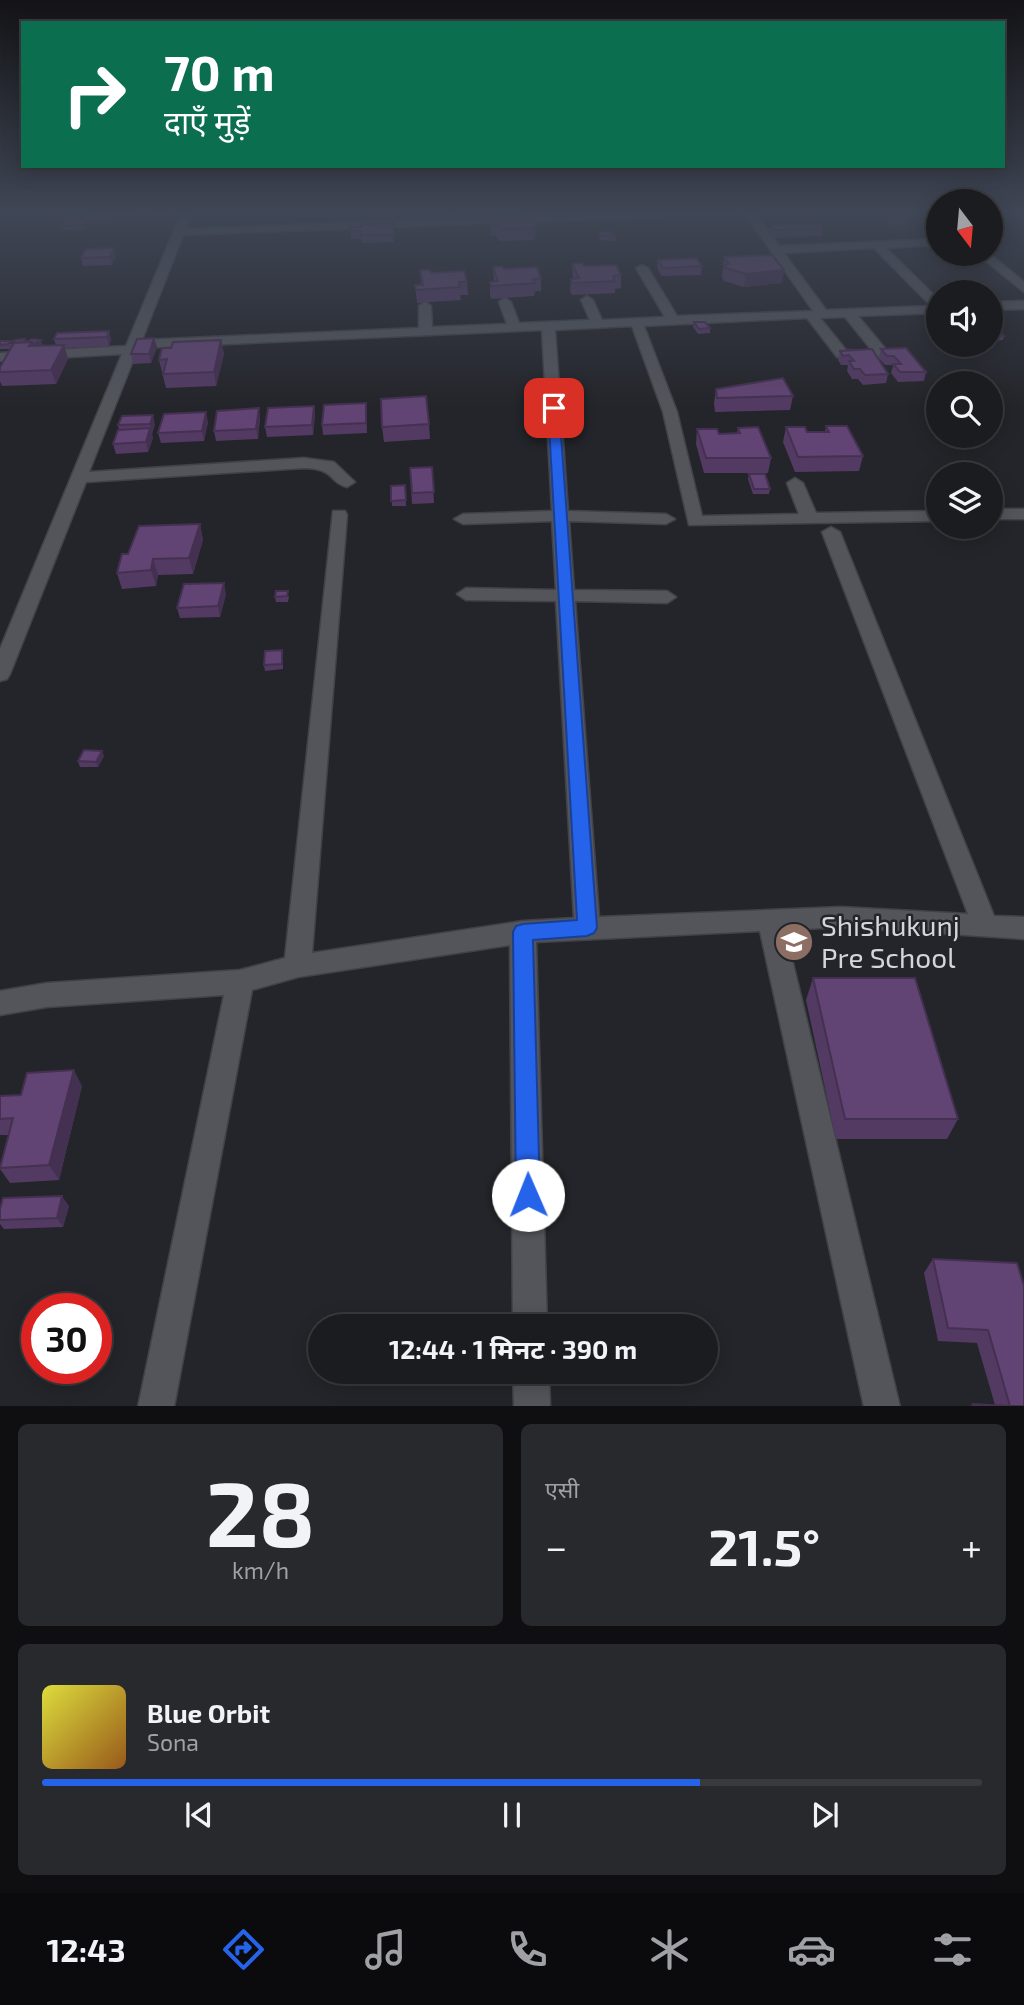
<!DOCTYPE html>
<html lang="hi">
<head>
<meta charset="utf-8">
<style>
	:root { --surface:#1b1c20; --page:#28292d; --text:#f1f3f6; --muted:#a0a1a5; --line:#393a3e; --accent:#2563eb }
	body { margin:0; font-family:"Exo 2","Noto Sans Devanagari",sans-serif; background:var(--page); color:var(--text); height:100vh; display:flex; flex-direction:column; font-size:26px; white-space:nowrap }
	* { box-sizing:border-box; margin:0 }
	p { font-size:23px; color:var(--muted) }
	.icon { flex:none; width:38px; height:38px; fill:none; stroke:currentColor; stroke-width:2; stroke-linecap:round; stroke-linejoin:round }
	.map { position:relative; height:1406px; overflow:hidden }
	.side { display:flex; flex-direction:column; gap:18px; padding:18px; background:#0f0f12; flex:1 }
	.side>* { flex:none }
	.hud { position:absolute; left:21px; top:21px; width:984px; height:147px; border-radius:0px; box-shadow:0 4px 18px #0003,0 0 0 2px var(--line); background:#0b6e4f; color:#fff; overflow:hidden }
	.needle { width:46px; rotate:164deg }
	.buttons { position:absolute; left:926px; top:189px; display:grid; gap:14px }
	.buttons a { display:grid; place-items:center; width:77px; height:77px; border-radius:50%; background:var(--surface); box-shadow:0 4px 18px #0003,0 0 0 2px var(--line); font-size:35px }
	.speed { position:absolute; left:21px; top:1293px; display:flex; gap:14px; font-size:35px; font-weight:700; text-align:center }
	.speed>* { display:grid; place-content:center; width:91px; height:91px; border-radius:50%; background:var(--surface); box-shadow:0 4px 18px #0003,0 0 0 2px var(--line); line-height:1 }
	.speed .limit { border:10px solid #d22; background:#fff; color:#111 }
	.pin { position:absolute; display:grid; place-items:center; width:60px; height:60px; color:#fff; margin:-30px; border-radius:14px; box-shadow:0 4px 10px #0006 }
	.me { position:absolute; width:77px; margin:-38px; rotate:359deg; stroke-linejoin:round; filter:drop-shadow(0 0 5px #0008) }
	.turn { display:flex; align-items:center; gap:24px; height:147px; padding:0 28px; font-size:32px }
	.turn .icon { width:91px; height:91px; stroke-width:2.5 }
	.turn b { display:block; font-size:49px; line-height:60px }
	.big { font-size:52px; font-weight:700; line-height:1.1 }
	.side .tile { flex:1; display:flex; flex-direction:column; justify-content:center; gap:10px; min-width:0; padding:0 24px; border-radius:10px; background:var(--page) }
	.side .dial { align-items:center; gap:0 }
	.dial b { font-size:91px; line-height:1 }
	.song { display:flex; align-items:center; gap:21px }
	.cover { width:84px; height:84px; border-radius:10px; background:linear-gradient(135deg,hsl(60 70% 55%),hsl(30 70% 35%)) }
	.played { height:7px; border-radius:4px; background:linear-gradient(90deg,var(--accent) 70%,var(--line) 70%) }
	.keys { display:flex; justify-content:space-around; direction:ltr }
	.heat { display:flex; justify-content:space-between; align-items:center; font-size:38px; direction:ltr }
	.side .tiles { flex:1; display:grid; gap:18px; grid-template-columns:1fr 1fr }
	.tile:last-child { grid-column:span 2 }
	.trip { position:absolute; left:308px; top:1314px; width:410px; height:70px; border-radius:35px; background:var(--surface); box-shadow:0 4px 18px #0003,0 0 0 2px var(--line); font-weight:700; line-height:70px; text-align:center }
	.dock { display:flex; height:112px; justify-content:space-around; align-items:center; background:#0b0b0d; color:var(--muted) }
	.dock .icon { width:49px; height:49px }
	.dock .active { color:var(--accent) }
	.dock b { font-size:32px; color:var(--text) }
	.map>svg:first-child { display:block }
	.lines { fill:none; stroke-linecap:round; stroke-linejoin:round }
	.minor-casing { stroke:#414247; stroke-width:3 }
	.minor { fill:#53555b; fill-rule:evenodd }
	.wall { fill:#533a63 }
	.shaded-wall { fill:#443050 }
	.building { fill:#614473; stroke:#443050; stroke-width:2 }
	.route { fill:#2563eb; stroke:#184099; stroke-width:2 }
	.labels { text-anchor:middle; stroke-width:5; stroke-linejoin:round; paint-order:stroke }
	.near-poi-label { font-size:28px; fill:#d6d6da; stroke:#24252a; text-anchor:start }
</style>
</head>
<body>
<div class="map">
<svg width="1024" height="1407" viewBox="0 0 1024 1407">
	<rect width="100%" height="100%" fill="#24252a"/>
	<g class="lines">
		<g class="minor-casing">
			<g id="minor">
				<path d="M182,211H192L185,229L654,211H742L737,214L183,235L142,340L419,328V306L425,302L431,306L432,327L507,324L499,302L505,298L511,302L519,323L590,320L581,300L587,296L593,300L602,320L665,317L636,268L642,265L648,268L677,316L813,311L743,211H753L779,246L938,239V245L886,248L938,299V313L858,316L888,352V358H878L845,317L820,318L846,350L871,351V357H837L807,318L644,326L677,412L702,516L799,514L787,483L795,478L803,483L816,513L938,511V521L689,525L663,412L632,326L555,330L568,511L666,514L675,519L666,524L569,521L574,590L667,591L676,597L667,603L575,601L599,917L841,907L968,914L822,532L831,527L840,532L994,916L1024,917V939L841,927L785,930L900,1407H864L760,931L536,942L547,1326H513L510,945L298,977L252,990L174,1407H138L224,995L47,1007L0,1015V991L47,983L240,970L285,958L333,511H345L347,515L312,953L523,921L574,918L556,601L466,600L457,594L466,588L556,590L552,521L463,524L454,519L463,514L552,511L542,330L138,348L89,472L304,458L334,462L355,482L347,487C328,482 336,469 304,468L86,482L10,674L7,679L0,681V649L122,354L0,361V353L126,346ZM874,248L931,306L826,310L784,253Z"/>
				<path d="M977,254H990L1024,282V292Z"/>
				<path d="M1024,301V309L990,310V302Z"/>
				<rect x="990" y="509" width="34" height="10"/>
				<path d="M513,1372H549L550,1407H514Z"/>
			</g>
		</g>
		<use href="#minor" class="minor"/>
	</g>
	<g class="wall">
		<path d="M80,211H143L144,217L142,220L85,223V229L61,230L60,226L82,220L81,221H82Z"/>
		<path d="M146,211H175L172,218L148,219Z"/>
		<rect x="442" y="211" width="17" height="5"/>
		<path d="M493,215L537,226L536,238L533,240L500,241L496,236H491L490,220H493Z"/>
		<path d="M886,220L906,223L905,227L890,228L885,224Z"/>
		<path d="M394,223V242L362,243L361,239H351L350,231L361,227Z"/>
		<path d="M770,225L823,228L822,236L772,238L768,233Z"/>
		<path d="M599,232L616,236V241L600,240L599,236Z"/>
		<path d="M116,256L112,265L83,266L81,258Z"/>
		<path d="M724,257L784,270L782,283L744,287L724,281L722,277Z"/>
		<path d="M658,260L702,266L701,275L662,276L657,268Z"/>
		<path d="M572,264L621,275V288L615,289V293L572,295L570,291L571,279L573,278Z"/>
		<path d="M493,267L541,278V291H535L534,296L491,299L490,294V282L494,281Z"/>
		<path d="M420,270L467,282L468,295H460L461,300L417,303L415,285H421Z"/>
		<path d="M942,286L960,292H944L941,290Z"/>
		<path d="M990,315L995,319L992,327L1004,336L1003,340L990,341Z"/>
		<path d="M694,322L710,328V333L698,334L693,327Z"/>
		<path d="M109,331L111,340L109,346L65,348L68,359L56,384L2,386L0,381V367L11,347L10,349H0V341L13,344L25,339L26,342L43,345L40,346L56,345L54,339Z"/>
		<path d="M154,338L157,347L151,363L133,364L131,354Z"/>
		<path d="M221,340L224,354L216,386L166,388L159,360L171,348Z"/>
		<path d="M881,349L926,372L924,381L898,382L891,373L893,366L892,365H885L879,358Z"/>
		<path d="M840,351L888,374L886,383L863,385L858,379H852L847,371L848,366L847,365H841L838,360Z"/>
		<path d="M716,389L793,396L790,410L715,412L714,403Z"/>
		<path d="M366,403L367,433L323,435L322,425Z"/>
		<path d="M314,406L315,415L313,435L267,437L265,427Z"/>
		<path d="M260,418L258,439L216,441L214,431Z"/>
		<path d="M208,422L204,441L161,443L158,433Z"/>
		<path d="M155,424L152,434L153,438L148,452L116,454L113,444L119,430L118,425Z"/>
		<path d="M429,424L430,439L384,442L382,427Z"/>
		<path d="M826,426L863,456L859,471L795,472L783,442L786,427L807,432H825Z"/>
		<path d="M738,428L771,458L768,473H704L696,444L697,429L719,434L737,433Z"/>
		<path d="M432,467L434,503L412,504L410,468Z"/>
		<path d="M749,474L770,489L769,494H753L748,479Z"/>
		<path d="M405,485L406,506H392L391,486Z"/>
		<path d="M200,524L203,540L193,574L158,575L156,586L122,589L117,573L128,554Z"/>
		<path d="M226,594L220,617L180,618L177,608Z"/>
		<path d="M289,596L288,602H276L275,597Z"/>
		<path d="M283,655V669L265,671L264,665Z"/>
		<path d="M104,756L98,767H80L78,761Z"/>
		<path d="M813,978L958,1119L947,1139H836L806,1000Z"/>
		<path d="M82,1086L59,1180L10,1183L0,1169V1165L9,1135H0V1096L21,1095Z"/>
		<path d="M69,1206L63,1227L4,1229L0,1224V1209Z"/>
		<path d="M933,1259L1024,1286V1406H971L973,1404L995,1405L977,1343L938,1341L924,1273Z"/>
	</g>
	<g class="shaded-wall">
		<path d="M140,211H143L144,217L142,220Z"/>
		<path d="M171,211H175L172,218Z"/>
		<path d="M906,223L905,227L890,228L891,224Z"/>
		<path d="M537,226L536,238L533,240V228Z"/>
		<path d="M114,248L116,256L112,265L110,257Z"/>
		<path d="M784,270L782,283L744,287L746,274Z"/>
		<path d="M961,289L960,292H948V290Z"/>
		<path d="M109,331L111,340L109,346L107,337Z"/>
		<path d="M154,338L157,347L151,363L149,354Z"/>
		<path d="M41,340L43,345L35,349L33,344Z"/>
		<path d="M221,340L224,354L216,386L214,372Z"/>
		<path d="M64,345L68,359L56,384L51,370Z"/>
		<path d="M314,406L315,415L313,435L312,425Z"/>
		<path d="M259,408L260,418L258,439L256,429Z"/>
		<path d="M206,412L208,422L204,441L202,431Z"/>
		<path d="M153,415L155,424L152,434L150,424Z"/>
		<path d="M150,428L153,438L148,452L146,442Z"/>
		<path d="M200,524L203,540L193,574L189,558Z"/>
		<path d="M153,559L158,575L156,586L151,570Z"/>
		<path d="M224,583L226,594L220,617L218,606Z"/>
		<path d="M102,751L104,756L98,767L96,762Z"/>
		<path d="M74,1070L82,1086L59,1180L49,1165Z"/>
		<path d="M62,1196L69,1206L63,1227L57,1218Z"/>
	</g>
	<g class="building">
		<path d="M442,211H459V212L442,213Z"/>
		<path d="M529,213L532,214L537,226L533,228L500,229L496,224H490V220H495L493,215L496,214Z"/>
		<path d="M65,216H81L79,221H85L84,225L60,226Z"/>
		<path d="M900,219L906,223L891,224L886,220Z"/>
		<path d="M394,223V234L361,235V231H350V227H361L362,224Z"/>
		<path d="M819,223L823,228L774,230L770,225Z"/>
		<path d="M610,231L616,236H600L599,232Z"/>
		<path d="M114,248L110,257L81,258L86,249Z"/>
		<path d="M772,255L784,270L746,274L726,268L723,265L729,264L724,257Z"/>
		<path d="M696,258L702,266L663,268L658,260Z"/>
		<path d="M582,263L584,266L616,265L621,275L613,276L615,281L572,283L571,279L579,278L572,264Z"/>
		<path d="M502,266L504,269L537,267L541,278L533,279L535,283L491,286L490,282L498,281L493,267Z"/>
		<path d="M420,270H430L431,273L464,271L467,282H459L460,287L416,290L415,285H423Z"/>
		<path d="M955,284L961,289L948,290L942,286Z"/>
		<path d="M694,322H705L710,328L699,329Z"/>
		<path d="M990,327H996L1004,336H990Z"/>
		<path d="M109,331L107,337L54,339L57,333Z"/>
		<path d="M154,338L149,354H131L137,339Z"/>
		<path d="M25,339L23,342L14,343L13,344L15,340Z"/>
		<path d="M32,339L41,340L33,344L32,342H26Z"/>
		<path d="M221,340L214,372L163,374L167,359L159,360L162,348H171L173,342Z"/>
		<path d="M0,341H12L8,344L0,345Z"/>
		<path d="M32,342L29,346L64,345L51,370L0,372V367L14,343Z"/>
		<path d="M906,348L926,372H900L893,364H901L894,356H887L881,349Z"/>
		<path d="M872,349L888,374L865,375L860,369H854L849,361H854L849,355L843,356L840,351Z"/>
		<path d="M783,378L793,396L717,398L716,389Z"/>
		<path d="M426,396L429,424L382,427L381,399Z"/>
		<path d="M366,403V423L322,425L324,405Z"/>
		<path d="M314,406L312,425L265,427L268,408Z"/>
		<path d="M259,408L256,429L214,431L217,411Z"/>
		<path d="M206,412L202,431L158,433L164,414Z"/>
		<path d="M153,415L150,424L118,425L122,416Z"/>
		<path d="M826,426H847L863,456L798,457L786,427H805L807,432H829Z"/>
		<path d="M758,427L771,458H706L697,429H717L719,434L740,433L738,428Z"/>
		<path d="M150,428L146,442L113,444L118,430Z"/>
		<path d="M432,467L434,492L412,493L410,468Z"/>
		<path d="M749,474H765L770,489H754Z"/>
		<path d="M405,485L406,500L391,501V486Z"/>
		<path d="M200,524L189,558L153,559L151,570L117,573L122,554H128L139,526Z"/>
		<path d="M224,583L218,606L177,608L184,584Z"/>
		<path d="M276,591H288L287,596L275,597Z"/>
		<path d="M282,650V664L264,665L265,651Z"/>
		<path d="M84,750L102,751L96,762L78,761Z"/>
		<path d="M813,978H915L958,1119H845Z"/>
		<path d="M74,1070L49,1165L0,1168L13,1118L0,1119V1096L21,1095L27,1073Z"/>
		<path d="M62,1196L57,1218L0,1220V1209L3,1198Z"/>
		<path d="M933,1259L1017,1263L1024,1286V1406H974L973,1404L1010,1406L988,1330L948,1328Z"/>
	</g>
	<linearGradient id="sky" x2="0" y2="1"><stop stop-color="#141417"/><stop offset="0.52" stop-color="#3f4655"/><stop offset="1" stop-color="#3f4655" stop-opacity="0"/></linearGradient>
	<rect width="1024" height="408" fill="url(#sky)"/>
	<path class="route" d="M554,405L559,408L597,928L594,933L587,936L533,940L540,1195L536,1204L528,1207L520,1204L516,1195L513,932L516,926L523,924L577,920L548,408Z"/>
	<defs>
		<g id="school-disc" transform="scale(2.0125)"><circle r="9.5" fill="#8d6e63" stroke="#24252a"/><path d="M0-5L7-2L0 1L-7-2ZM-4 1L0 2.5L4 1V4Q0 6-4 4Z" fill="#fff"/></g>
	</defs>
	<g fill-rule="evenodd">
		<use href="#school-disc" x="794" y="942"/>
	</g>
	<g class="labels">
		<g class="near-poi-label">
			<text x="821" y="936">Shishukunj<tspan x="821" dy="32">Pre School</tspan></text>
		</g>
	</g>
</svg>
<div class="buttons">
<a><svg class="needle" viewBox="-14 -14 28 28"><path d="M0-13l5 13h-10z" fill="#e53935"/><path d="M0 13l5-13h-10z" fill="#a0a1a5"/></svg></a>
<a><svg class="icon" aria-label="sound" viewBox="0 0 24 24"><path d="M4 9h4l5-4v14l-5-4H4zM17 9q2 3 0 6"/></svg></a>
<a><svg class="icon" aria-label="search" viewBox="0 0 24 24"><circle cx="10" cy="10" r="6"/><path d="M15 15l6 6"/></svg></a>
<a><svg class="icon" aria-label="layers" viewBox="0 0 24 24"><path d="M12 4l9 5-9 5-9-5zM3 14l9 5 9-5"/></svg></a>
</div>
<div class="speed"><div class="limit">30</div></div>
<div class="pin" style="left:554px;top:408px;background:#d93025"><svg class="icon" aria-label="arrive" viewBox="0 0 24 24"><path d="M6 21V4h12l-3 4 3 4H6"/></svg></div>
<svg class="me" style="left:528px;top:1195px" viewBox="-20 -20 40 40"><circle r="19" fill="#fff"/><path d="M0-13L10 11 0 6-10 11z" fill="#2563eb"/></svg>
<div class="trip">12:44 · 1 मिनट · 390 m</div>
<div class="hud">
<div class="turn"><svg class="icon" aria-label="right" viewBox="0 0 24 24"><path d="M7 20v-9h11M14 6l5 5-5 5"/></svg><div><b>70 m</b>दाएँ मुड़ें</div></div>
</div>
</div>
<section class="side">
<div class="tiles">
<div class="tile dial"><b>28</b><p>km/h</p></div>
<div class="tile"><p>एसी</p>
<div class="heat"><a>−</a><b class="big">21.5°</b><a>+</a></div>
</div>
<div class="tile">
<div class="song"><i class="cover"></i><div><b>Blue Orbit</b><p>Sona</p></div></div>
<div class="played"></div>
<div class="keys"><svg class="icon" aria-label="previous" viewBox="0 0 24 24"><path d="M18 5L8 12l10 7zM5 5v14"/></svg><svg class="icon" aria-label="pause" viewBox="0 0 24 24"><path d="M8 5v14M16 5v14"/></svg><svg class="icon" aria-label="next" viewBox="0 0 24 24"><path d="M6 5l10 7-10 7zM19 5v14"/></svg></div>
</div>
</div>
</section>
<nav class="dock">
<b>12:43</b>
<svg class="icon active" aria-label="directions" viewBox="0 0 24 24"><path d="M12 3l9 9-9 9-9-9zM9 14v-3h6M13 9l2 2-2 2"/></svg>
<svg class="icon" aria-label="music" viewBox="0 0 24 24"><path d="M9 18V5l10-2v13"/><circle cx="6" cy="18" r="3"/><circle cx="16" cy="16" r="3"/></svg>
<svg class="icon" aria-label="phone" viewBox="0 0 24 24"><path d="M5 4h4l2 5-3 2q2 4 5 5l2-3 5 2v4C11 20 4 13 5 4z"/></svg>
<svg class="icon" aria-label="climate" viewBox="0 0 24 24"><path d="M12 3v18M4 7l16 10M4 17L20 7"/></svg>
<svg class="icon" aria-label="car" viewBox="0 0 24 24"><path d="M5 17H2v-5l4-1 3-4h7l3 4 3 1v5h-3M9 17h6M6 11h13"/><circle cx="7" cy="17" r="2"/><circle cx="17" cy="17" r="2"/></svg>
<svg class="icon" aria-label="filters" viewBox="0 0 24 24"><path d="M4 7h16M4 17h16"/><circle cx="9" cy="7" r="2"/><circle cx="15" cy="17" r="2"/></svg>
</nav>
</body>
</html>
